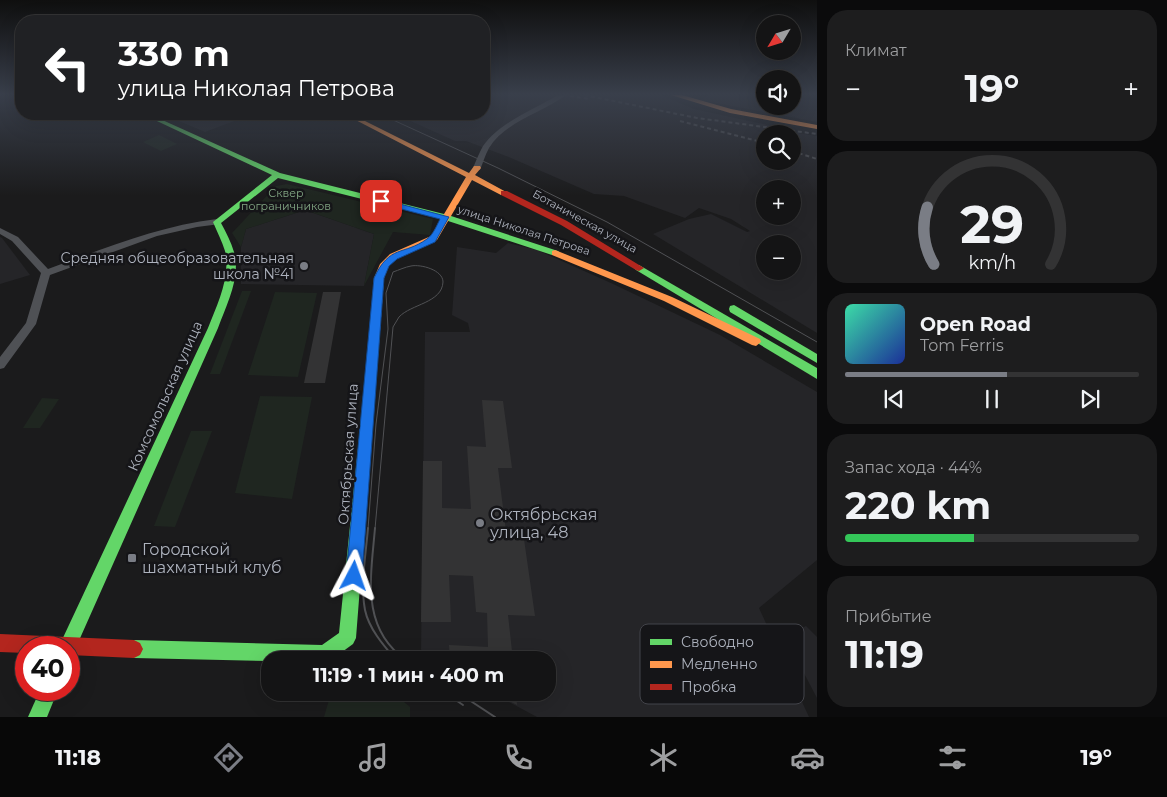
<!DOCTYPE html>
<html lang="ru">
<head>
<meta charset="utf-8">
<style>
	:root { --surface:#141415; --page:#1d1d1e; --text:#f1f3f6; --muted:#9d9ea0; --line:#333334; --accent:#7a7d85 }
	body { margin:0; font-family:Montserrat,sans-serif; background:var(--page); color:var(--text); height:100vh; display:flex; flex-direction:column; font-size:19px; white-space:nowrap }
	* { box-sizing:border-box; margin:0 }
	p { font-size:16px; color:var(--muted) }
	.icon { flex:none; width:28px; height:28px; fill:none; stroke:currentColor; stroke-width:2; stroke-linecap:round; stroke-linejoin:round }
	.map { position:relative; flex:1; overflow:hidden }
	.details { display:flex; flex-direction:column; gap:10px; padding:10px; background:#0b0b0c; width:350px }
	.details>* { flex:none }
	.hud { position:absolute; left:15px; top:15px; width:475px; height:105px; border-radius:20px; box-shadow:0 5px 20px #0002,0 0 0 1px var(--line); background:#202124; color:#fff; overflow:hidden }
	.needle { width:32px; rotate:232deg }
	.tools { position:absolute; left:756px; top:15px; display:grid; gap:10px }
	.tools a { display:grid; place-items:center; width:45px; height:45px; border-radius:50%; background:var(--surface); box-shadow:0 5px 20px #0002,0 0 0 1px var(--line); font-size:25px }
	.speed { position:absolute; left:15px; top:636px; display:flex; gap:10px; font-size:25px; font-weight:700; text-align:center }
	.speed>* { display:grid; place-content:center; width:65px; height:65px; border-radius:50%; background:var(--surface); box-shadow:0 5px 20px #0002,0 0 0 1px var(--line); line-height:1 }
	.speed .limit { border:8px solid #d22; background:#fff; color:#111 }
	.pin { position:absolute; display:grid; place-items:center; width:42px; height:42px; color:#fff; margin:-21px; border-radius:10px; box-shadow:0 2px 8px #0006 }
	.me { position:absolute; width:55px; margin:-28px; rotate:4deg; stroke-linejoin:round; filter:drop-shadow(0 0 4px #0008) }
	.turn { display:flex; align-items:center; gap:18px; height:105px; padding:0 20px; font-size:22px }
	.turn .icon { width:65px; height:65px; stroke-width:2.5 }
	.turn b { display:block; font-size:35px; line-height:42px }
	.big { font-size:38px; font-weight:700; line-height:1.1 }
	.details .tile { flex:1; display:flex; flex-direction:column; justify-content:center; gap:8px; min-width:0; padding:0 18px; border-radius:20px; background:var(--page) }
	.details .dial { align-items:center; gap:0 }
	.dial svg { height:130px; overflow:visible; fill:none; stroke:var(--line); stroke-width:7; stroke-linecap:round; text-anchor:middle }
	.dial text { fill:var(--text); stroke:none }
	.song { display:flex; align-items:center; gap:15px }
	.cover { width:60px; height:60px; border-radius:8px; background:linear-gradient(135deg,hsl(160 70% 55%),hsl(230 70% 35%)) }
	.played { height:5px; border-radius:2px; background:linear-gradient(90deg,var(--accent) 55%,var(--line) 55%) }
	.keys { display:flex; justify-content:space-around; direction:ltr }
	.heat { display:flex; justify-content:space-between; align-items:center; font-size:28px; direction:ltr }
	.charge { height:8px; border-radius:4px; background:linear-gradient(90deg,#34c759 44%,var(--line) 0) }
	.trip { position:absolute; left:261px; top:651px; width:295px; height:50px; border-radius:20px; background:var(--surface); box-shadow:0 5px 20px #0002,0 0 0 1px var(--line); font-weight:700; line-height:50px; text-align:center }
	.tab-bar { display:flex; height:80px; justify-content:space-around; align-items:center; background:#080808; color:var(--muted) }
	.tab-bar .icon { width:35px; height:35px }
	.tab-bar .current { color:var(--accent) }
	.tab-bar b { font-size:22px; color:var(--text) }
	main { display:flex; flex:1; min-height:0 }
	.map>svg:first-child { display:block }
	.built { fill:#252528; fill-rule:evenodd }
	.green { fill:#1f2620 }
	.building { fill:#333334 }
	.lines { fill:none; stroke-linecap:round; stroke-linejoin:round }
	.street { fill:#4f5155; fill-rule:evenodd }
	.fast { fill:#63d668; fill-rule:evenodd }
	.slow { fill:#ff974d; fill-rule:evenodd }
	.jam { fill:#b3261e; fill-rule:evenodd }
	.tram-far1 { stroke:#505154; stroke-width:1 }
	.tram { stroke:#505154; stroke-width:2 }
	.rail { stroke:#505154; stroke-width:2; stroke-dasharray:4 3; stroke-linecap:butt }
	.route { fill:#1a73e8; stroke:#114b97 }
	.poi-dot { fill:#7a7d85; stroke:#151518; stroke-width:2 }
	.labels { text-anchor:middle; stroke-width:5; stroke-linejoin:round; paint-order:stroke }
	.far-park-label { font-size:11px; fill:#84a885; stroke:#151518 }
	.far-street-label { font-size:11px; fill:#adb2bd; stroke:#151518 }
	.poi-label { font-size:14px; fill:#adb2bd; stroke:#151518; text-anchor:end }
	.street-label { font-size:14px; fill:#adb2bd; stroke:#151518 }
	.near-poi-label { font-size:16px; fill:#adb2bd; stroke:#151518; text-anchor:start }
	.key { fill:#151518; stroke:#43444a; stroke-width:1 }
	.key-label { font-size:14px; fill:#adb2bd }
</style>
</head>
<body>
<main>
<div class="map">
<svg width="817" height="717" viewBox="0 0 817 717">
	<rect width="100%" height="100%" fill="#1b1b1c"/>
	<g class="built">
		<path d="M484,95H661L694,109L772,126V129L817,136V333L653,234L689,219L711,214L747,232L750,231L731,219L699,208L685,218L624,196L594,194L511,158L466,141H455L395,114H484ZM765,134H792V161H765ZM765,189H792V216H765ZM765,239L773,244H792V271H765V244H771Z"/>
		<path d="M710,95H765V106H792L793,99L817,100V122L700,100Z"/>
		<path d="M162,114H253L205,132Z"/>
		<path d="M305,210L374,234L364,286L241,284V247L246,229Z"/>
		<path d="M0,237L2,238L30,275L0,284Z"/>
		<path d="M508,243L537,250L611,283L720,335L817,392V560L759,608L809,717H537L492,693L548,692V660H429L421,655L425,332H470L468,323L452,315L457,247L496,253Z"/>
		<path d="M806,626L817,637V698L785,637Z"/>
	</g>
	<g class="green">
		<path d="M159,135L177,144L161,151L143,142Z"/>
		<path d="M287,184L433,219L430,235L393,232L364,286L374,234L305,210L246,229L241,247L232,233L276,186Z"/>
		<path d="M242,291H251L220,374H210Z"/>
		<path d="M275,292L317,293L298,377L248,375Z"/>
		<path d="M260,396L312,397L292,499L235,493Z"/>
		<path d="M42,398L59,399L40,428H23Z"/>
		<path d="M191,431H212L175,527L154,526Z"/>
		<path d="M331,693H393L410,707V717H324Z"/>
	</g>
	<g class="building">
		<path d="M323,292H341L325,383H304Z"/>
		<path d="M482,400L503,401L512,468H498L507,539H524L535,616L508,615L513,660H450L449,645L488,647L487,613L476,612L473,576L449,575L451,622H421L423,461H442V508L471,509L467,446L486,447Z"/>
		<path d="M492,692H516L517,705Z"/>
	</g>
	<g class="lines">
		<g class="street">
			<path d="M558,95H566C542,113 506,121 489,148C485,155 483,163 480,170H474L473,168C476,161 479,153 483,146C500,122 533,110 558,95Z"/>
			<path d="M217,219L220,220V224L197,227L157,236L50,275L36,324L4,368L0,369V357L26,323L41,273L12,241L0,234V228L18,237L48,269C103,249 158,226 217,219Z"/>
		</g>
		<g class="fast">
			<path d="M142,114H149L280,173L448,215L558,251L560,253L558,255H552L442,219L278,178L221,223C226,232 231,242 234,252C241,277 227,304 218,328L73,654L69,656V648H59L61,642L208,328C217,305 231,277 225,251C222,241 217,232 213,222L272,175Z"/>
			<path d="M639,265L817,368V379L636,270L634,268Z"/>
			<path d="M734,305L817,354V363L730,312L729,309L730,306Z"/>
			<path d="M375,327L380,331L356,638L353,644L331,660L270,661L134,658L128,655L125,649L128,643L134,640L322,645L339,633L370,331Z"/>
			<path d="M40,690H58L47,717H28Z"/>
		</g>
		<g class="slow">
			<path d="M671,95H682L731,109L817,125V129L730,113Z"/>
			<path d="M344,114H351L469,173L474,166H480L481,168L475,175L508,193L501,195L472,180L437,240L396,258L389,265L384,278L380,331L375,335L370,331L374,278L380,264L390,254L431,236L466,177Z"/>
			<path d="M555,250L672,297L760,339L761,342L756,346L752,345L664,301L552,255V251Z"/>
		</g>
		<g class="jam">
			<path d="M501,191H507L567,221L644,268L639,271L636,270L561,225L501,195Z"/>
			<path d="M0,634L134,640L140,643L143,649L140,655L134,658L69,655V648H26V653L0,652Z"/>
		</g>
		<g class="tram-far1">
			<path d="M380,114L498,168L607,222L817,342"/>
			<path d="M368,529L376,424L388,329L386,293L393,272C399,270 405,267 411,266C421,264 443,270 443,282C442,303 411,304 399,317C397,320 395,324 393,327L375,529"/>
		</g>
		<g class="tram">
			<path d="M368,528C366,554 360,584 365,610C369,629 384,646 396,660"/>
			<path d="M375,528C371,576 360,628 406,660"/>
			<path d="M444,692L463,705"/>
			<path d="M457,692L495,717"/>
		</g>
		<g class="rail">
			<path d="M563,95L590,99"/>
			<path d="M584,95L697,118L817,134"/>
			<path d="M680,121L765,143"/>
			<path d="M792,151L817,159"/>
		</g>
	</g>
	<linearGradient id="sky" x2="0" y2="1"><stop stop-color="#0f0f0f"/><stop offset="0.48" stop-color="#393f4b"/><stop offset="1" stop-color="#393f4b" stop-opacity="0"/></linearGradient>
	<rect width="817" height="196" fill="url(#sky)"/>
	<path class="route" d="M381,199L449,217L435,242L397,259L389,266L384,278L362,576L359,581L354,583L348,581L346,576L374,278C390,244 403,256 427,239C433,235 437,225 440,219L378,203L377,201Z"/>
	<g class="poi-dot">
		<circle cx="304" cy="266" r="5"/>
		<circle cx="480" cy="523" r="5"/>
		<rect x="127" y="553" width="10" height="10" rx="2.5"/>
	</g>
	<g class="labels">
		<g class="far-park-label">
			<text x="286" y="197">Сквер<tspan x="286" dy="13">пограничников</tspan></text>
		</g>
		<g class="far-street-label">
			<text transform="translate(585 221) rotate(29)" y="4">Ботаническая улица</text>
			<text transform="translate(524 230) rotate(18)" y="4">улица Николая Петрова</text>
		</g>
		<g class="poi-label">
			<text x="294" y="263">Средняя общеобразовательная<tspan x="294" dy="16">школа №41</tspan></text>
		</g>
		<g class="street-label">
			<text transform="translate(165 396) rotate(-66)" y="5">Комсомольская улица</text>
			<text transform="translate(348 454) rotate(-86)" y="5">Октябрьская улица</text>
		</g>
		<g class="near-poi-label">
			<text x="490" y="520">Октябрьская<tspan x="490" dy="18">улица, 48</tspan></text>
			<text x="142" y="555">Городской<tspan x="142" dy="18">шахматный клуб</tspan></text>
		</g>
	</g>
	<rect x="640" y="624" width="164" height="80" rx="8" class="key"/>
	<rect x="650" y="639" width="22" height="6" fill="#63d668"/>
	<rect x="650" y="661" width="22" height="7" fill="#ff974d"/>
	<rect x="650" y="684" width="22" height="6" fill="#b3261e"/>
	<g class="key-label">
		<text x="681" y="647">Свободно</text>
		<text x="681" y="669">Медленно</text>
		<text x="681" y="692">Пробка</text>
	</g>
</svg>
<div class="tools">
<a><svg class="needle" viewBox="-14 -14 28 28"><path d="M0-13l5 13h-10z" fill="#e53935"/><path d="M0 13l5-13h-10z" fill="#9d9ea0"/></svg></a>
<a><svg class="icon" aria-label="sound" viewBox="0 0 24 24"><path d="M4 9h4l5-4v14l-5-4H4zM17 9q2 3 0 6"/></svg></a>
<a><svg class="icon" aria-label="search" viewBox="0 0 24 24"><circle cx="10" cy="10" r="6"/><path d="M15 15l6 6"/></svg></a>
<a>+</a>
<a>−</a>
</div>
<div class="speed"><div class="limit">40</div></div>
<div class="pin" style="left:381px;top:201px;background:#d93025"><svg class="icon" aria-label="arrive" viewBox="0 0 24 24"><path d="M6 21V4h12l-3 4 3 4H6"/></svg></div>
<svg class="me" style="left:354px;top:576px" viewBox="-20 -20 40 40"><path d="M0-17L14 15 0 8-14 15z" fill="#1a73e8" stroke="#fff" stroke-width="4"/></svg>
<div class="trip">11:19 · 1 мин · 400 m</div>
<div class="hud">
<div class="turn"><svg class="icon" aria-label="left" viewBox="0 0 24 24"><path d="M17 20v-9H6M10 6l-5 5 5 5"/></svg><div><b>330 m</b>улица Николая Петрова</div></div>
</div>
</div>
<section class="details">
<div class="tile"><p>Климат</p>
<div class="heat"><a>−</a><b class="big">19°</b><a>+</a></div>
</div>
<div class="tile dial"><svg viewBox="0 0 100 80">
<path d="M14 69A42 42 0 1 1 86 69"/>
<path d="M14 69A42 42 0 0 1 10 34" stroke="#7a7d85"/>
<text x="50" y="56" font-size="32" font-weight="700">29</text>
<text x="50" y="72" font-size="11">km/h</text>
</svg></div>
<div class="tile">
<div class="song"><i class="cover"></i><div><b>Open Road</b><p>Tom Ferris</p></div></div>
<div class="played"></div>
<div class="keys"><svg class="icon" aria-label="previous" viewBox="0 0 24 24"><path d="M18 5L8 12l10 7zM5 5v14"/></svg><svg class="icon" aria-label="pause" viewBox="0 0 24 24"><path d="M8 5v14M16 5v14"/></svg><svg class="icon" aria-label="next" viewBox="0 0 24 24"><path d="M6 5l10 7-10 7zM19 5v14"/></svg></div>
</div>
<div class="tile"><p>Запас хода · 44%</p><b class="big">220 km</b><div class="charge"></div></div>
<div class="tile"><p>Прибытие</p><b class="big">11:19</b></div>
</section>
</main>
<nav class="tab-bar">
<b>11:18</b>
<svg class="icon current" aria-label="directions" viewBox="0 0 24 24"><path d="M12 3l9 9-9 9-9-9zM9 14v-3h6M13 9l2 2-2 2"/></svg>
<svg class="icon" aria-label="music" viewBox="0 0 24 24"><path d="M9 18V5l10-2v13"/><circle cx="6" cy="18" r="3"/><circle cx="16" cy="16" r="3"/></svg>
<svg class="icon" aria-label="phone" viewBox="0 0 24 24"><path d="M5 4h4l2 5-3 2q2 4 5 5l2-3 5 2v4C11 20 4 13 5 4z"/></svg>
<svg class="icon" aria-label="climate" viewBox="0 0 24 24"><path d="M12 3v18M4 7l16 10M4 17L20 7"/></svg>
<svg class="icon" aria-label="car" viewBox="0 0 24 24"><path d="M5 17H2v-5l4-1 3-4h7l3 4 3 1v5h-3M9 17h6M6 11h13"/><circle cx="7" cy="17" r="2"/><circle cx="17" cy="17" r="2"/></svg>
<svg class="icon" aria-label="filters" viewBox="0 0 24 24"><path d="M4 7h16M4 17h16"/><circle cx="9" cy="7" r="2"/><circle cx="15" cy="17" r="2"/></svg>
<b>19°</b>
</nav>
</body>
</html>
